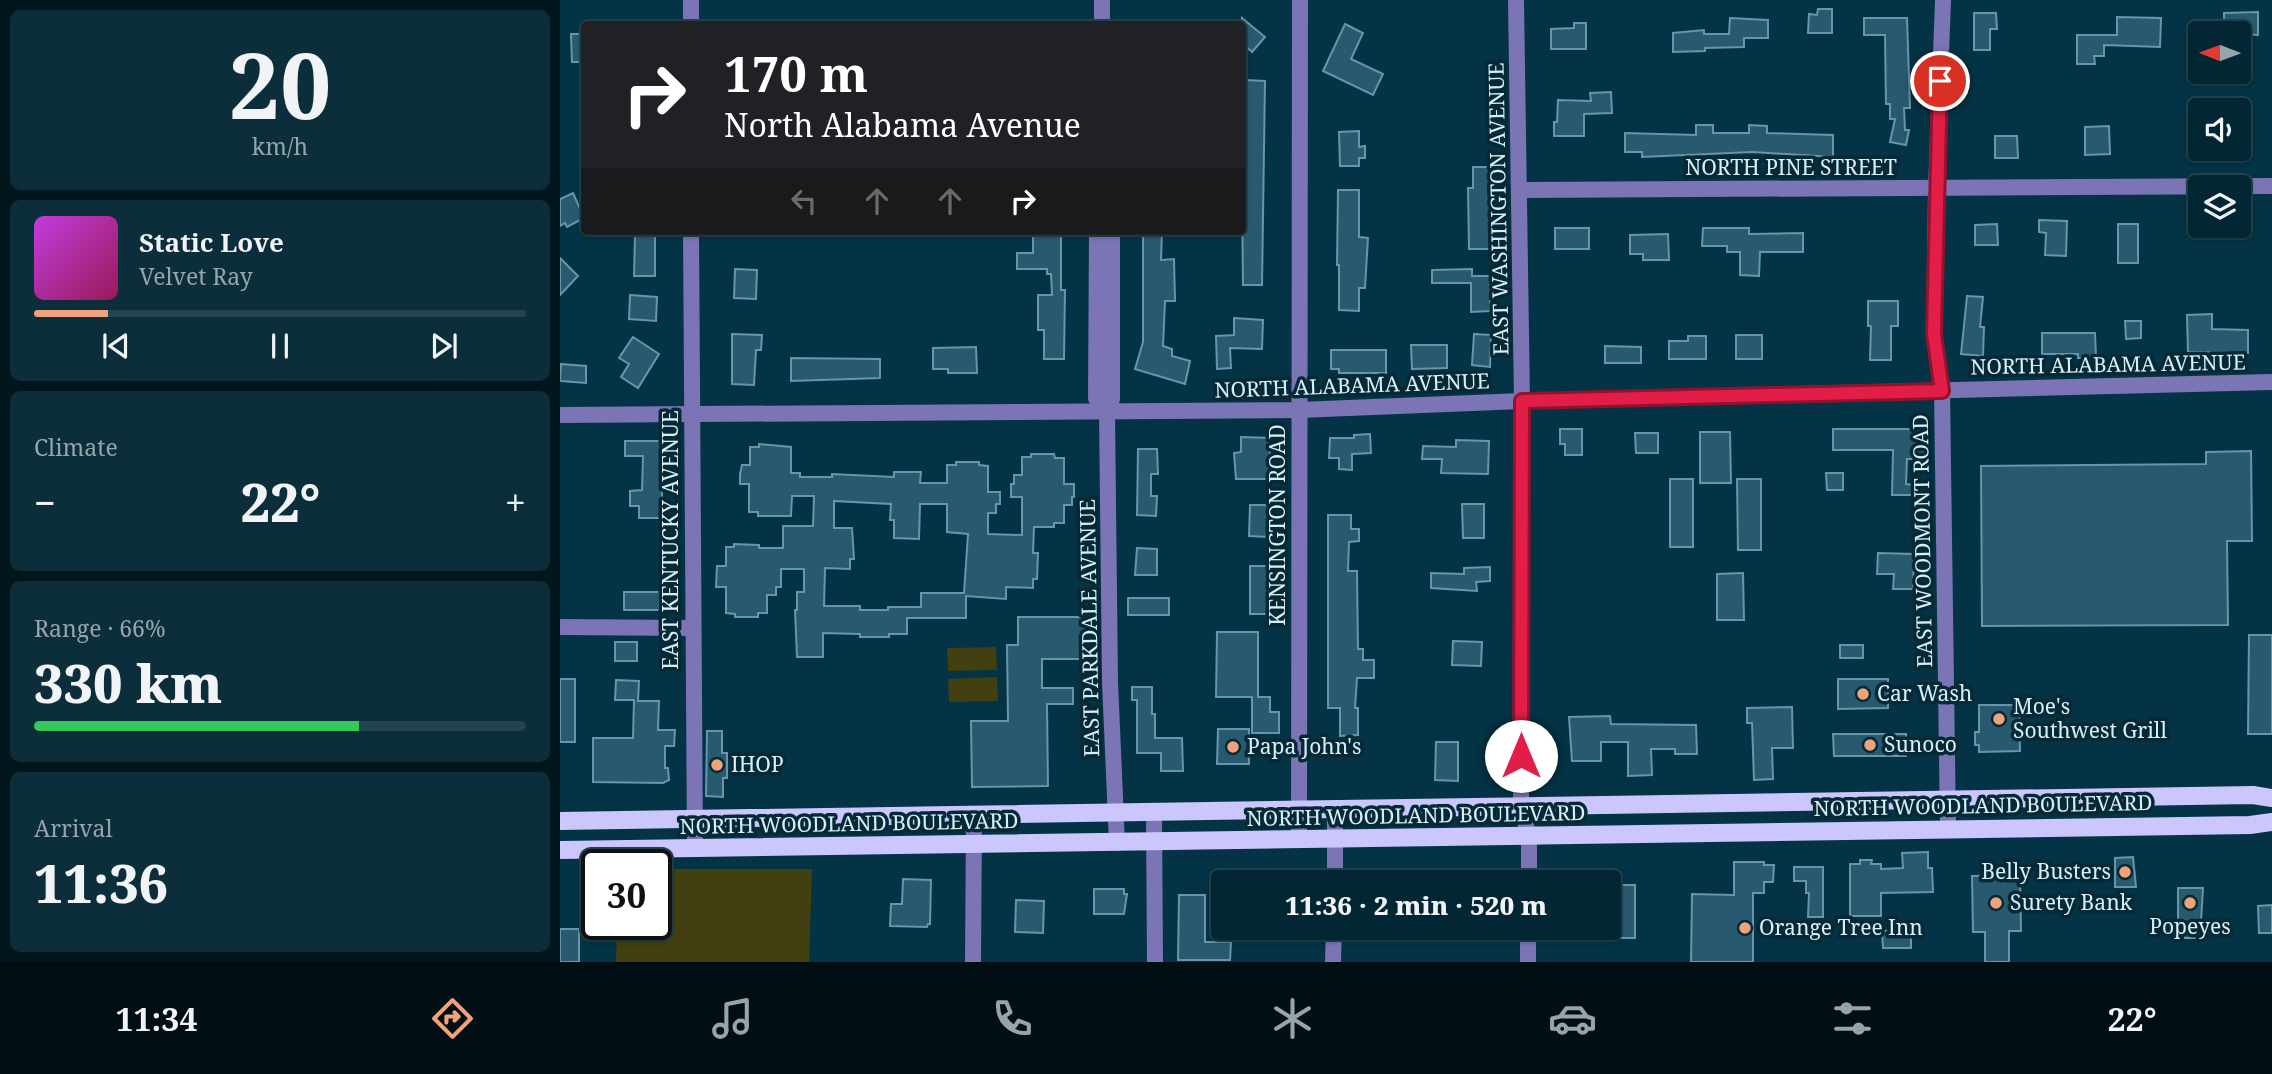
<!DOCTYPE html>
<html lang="en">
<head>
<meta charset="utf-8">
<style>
	:root { --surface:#022633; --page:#0c2e3b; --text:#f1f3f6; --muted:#96a5ac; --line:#23434e; --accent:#f0a27a }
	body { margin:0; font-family:"Noto Serif",serif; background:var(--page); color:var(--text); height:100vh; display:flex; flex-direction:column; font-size:26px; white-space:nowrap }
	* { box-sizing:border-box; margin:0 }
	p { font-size:23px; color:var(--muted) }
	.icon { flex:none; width:38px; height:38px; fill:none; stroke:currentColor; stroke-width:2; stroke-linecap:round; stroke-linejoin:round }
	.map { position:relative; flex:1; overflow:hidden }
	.side { display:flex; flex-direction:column; gap:10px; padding:10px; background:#01151c; width:560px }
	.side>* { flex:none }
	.hud { position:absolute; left:21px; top:21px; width:665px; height:214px; border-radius:7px; box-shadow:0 2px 5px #0004,0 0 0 2px var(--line); background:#202124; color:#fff; overflow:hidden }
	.needle { width:46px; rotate:271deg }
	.tools { position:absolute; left:1628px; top:21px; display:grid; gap:14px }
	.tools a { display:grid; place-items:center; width:63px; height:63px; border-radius:7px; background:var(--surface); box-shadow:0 2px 5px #0004,0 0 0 2px var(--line); font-size:35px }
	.speed { position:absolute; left:21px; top:849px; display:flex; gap:14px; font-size:35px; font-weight:700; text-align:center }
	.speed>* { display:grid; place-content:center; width:91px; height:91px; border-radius:50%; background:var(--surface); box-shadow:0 2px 5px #0004,0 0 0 2px var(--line); line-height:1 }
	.speed .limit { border:4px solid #111; border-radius:10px; background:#fff; color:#111 }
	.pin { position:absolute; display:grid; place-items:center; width:60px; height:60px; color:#fff; margin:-30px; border:4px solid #fff; border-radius:50%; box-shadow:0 2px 7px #0007 }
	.me { position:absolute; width:77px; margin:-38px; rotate:0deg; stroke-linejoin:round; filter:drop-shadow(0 0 5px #0008) }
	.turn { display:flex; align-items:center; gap:24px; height:147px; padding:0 28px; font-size:32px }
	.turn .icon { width:91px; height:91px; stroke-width:2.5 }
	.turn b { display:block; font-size:49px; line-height:60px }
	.lanes { display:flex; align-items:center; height:66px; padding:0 28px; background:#0003; justify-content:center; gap:35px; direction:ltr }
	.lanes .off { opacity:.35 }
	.big { font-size:52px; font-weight:800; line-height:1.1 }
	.side .card { flex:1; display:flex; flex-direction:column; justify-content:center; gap:10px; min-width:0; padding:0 24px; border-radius:10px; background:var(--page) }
	.side .dial { align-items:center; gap:0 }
	.dial b { font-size:91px; line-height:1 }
	.song { display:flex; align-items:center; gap:21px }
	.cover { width:84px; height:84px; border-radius:10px; background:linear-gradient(135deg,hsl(290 70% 55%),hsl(330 70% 35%)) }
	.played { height:7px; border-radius:4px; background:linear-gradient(90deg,var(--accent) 15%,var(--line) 15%) }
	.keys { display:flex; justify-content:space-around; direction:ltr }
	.heat { display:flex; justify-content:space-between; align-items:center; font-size:38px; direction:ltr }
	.charge { height:10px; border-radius:5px; background:linear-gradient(90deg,#34c759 66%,var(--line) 0) }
	.trip { position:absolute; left:651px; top:870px; width:410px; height:70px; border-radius:7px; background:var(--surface); box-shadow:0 2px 5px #0004,0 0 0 2px var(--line); font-weight:800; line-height:70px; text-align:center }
	.dock { display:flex; height:112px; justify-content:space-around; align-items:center; background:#010f14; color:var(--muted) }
	.dock .icon { width:49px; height:49px }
	.dock .selected { color:var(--accent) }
	.dock b { font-size:32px; color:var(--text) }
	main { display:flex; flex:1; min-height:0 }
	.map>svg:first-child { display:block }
	.green { fill:#424011 }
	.building { fill:#285a6f; stroke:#6895a9; stroke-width:2; fill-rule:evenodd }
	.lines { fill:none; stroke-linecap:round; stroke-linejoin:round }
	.minor { stroke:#7b74b5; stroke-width:16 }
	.major { stroke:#cbc7fd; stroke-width:18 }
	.route-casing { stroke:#92132f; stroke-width:18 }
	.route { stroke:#e11d48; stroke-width:12 }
	.poi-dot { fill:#f0a27a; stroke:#062936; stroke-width:2.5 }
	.labels { text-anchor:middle; stroke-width:7; stroke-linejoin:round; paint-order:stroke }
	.street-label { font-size:21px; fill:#d8eff9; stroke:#062936 }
	.poi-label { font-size:21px; fill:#d8eff9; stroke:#062936; text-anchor:start }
</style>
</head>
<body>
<main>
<section class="side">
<div class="card dial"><b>20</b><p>km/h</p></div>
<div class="card">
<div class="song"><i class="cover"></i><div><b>Static Love</b><p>Velvet Ray</p></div></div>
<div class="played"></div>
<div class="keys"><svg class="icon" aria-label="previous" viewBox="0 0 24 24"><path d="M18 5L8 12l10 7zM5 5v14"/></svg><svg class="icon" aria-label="pause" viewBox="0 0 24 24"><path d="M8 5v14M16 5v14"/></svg><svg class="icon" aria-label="next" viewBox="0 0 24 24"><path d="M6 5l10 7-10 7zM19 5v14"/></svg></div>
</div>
<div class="card"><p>Climate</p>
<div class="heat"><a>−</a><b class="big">22°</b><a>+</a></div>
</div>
<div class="card"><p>Range · 66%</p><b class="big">330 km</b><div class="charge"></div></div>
<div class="card"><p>Arrival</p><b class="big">11:36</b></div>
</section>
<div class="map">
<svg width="1712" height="962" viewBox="0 0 1712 962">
	<rect width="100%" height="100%" fill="#033344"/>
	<g class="green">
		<path d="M436,647L437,670L388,671L387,648Z"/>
		<path d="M437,677L438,701L389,702L388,679Z"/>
		<path d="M96,869H252L249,962H56L57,924H96Z"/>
	</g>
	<g class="building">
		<path d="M1258,9H1272V33H1248L1249,14L1257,15Z"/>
		<path d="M1698,12V35L1664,33V13Z"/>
		<path d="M1414,13H1436L1437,29H1430V50H1414Z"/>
		<path d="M1557,17L1601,18L1600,47L1544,45V56H1534L1535,64H1517V35H1557Z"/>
		<path d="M682,18L705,37L692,52L682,43Z"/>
		<path d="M1170,18L1208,20V38H1184V47L1145,48V51L1113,52V33L1144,30V34H1169Z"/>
		<path d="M1304,18H1347L1350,108H1344L1345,130H1349L1346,145L1330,142L1335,119H1330V104H1326L1325,35H1304Z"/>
		<path d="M1014,23H1026V49H991V29L1014,28Z"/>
		<path d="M785,24L803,33L791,59L823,74L813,95L763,71Z"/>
		<path d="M11,34H24V62H12Z"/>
		<path d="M685,80L705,81L702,285H683L682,199H685V171L682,104H684Z"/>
		<path d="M1051,92L1052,113L1024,114V136H994V122H997L998,100L1031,101L1030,93Z"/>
		<path d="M1136,125H1153V133H1189V125L1207,126V133L1273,135V157L1192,152L1082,157V152H1065V133L1136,135Z"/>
		<path d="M1549,126L1550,154L1525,155V127Z"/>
		<path d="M799,131V147L805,146V158H799V166H780L779,132Z"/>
		<path d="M1435,136H1457L1458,158H1435Z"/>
		<path d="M913,167H930L932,249H909L908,188H913Z"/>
		<path d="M778,190H799V237L808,238L805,288H799V311L779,310V265H777Z"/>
		<path d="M13,193L24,218L7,227L5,223L0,226V199Z"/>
		<path d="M1479,220L1507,221L1506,256L1485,255L1486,233L1479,232Z"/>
		<path d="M1437,224L1438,245H1415V225Z"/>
		<rect x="1558" y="224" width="20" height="39"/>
		<rect x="995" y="228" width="34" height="21"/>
		<path d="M1143,228H1189V234L1243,233V252H1200L1199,276L1180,275V252H1167V246H1142Z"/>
		<path d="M473,231H501V290H505L504,359H484V330H478V295H492L491,274H487V269H457V253H473Z"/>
		<path d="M583,231H602L601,260L614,259L615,301H605L603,346L612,349V356L630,361L625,384L575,369L583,342Z"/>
		<path d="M1108,234L1109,260H1083V254H1070V235Z"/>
		<path d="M75,235H95V276H74Z"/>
		<path d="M0,258L18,276L0,295Z"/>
		<path d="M175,269L197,270L196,299L174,298Z"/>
		<path d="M912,269V276H930V311L911,312V283H872V270Z"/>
		<path d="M70,295L97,297L96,321L69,319Z"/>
		<path d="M1407,296L1423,297L1420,327H1424L1423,356L1401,354Z"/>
		<path d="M1308,301H1338V326H1331V360H1310L1311,326H1308Z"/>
		<path d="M1652,314V329L1688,330V353L1628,352L1627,315Z"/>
		<path d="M674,318L703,320L702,349L670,348L671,368L657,369L656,336L674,335Z"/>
		<path d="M1565,321H1581V338L1566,339Z"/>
		<path d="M1482,333H1535L1536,358H1518V354H1482Z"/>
		<path d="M172,334L202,335L201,350H196L194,385L172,384Z"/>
		<path d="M914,334L931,335L930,367L912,365Z"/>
		<rect x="1176" y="335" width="26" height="24"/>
		<path d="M1128,336H1146V359H1109V341H1128Z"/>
		<path d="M73,337L99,354L78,388L61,377L69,364L59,358Z"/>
		<path d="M851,345H887V368L852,369Z"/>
		<path d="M1045,346L1081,347V363H1045Z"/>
		<path d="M416,347L417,373H388V369H373V348Z"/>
		<path d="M771,350H826V373H779V369H771Z"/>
		<path d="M231,358L320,359V378L231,381Z"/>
		<path d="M1,364L26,366V383L0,381Z"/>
		<path d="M1000,429H1022V455H1005V444H1000Z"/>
		<path d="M1273,429H1365L1364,459H1347L1346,484L1355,485V495H1332L1333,450H1273Z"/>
		<path d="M1140,432H1170L1171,483H1140Z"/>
		<path d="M1075,433H1098V453H1076Z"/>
		<path d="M810,434L811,453L792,454V470L779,469V458H769L770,438H794V435Z"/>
		<path d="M681,437L710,438V479H676L674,453L681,452Z"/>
		<path d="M896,440L929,441L928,474L881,473L882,459H862L863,446L896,447Z"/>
		<path d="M65,441H102V518H79V506H70V491L82,490L83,456H65Z"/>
		<path d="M199,444L231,447V473H240V477H272V474L334,477V472H361L360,483H387V465H396V462H419V465L428,466V492H440V504H436V513H428V534L462,535V497H451V484H454V475H462V457H471V454H494L495,458H504V484H514V497H512V505H504V523H494V527H474L473,553H478L477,579H473V588L446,587V599L406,596V618H347V634H329V637H300V634L263,633V657H237L235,610H237V592H244V569H221V587H216V595H207V613H198V617H175V614L166,613V587H156L157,566H166V547H174V544L199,545V548H223V526H253L254,496H232L231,516H198V512H189V484H180V474L182,465H190V447H199ZM274,501L331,504L330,520H334V538L359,539L360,504H387V532L408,534L404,593H361V607H328V610H300V606H264L265,568L290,569V559H294L292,528H274Z"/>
		<path d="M578,449H597L598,474H591V496H597L596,516L577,515Z"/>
		<path d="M1691,451L1692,541H1667L1668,625L1422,626L1421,466L1646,464V452Z"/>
		<path d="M1266,473H1283V490H1267Z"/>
		<rect x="1110" y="479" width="23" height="68"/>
		<path d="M1177,479H1201V550H1178Z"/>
		<path d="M902,504H924V538H903Z"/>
		<path d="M690,505H709L708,537L689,536Z"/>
		<path d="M768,515H791V529H799V541L789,542L788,571H797L798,649H803V660H814V678H797L795,708H798V735L780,736V708H768Z"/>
		<path d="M577,548L597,549V575H575Z"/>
		<path d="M1318,553L1354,554L1353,589H1333L1334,574H1317Z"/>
		<path d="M690,566H707L708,600H712V614H690Z"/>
		<path d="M930,567V581L916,582L917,591L871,588V573L904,574V568Z"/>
		<path d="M1183,573L1184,620H1157V574Z"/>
		<rect x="64" y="592" width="35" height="18"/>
		<rect x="568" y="598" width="41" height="17"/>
		<path d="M458,617H524L525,659H482V688H513V704H487L488,786L412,787L411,721H448L447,645H458Z"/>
		<path d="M657,632H698V697H710V712H719V733H692V697H656Z"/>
		<path d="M1689,635H1712V734H1688Z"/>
		<path d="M893,641L922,642L921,666L892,665Z"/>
		<rect x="55" y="642" width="22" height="19"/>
		<rect x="1280" y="645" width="23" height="13"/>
		<rect x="0" y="679" width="15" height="63"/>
		<path d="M1278,679H1328V708L1278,709Z"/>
		<path d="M56,680L79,681L78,701H99L98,730H115L114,746H105V768H108L109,780L103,783L33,782V738H73L74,700H55Z"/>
		<path d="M572,687H592V714H595V738H622L623,771H601V753H577V700H572Z"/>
		<path d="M1419,705H1459L1460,751L1419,752V745H1415V732H1419Z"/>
		<path d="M1232,707L1233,748H1212L1213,779L1194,780L1192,723H1187V708Z"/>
		<path d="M1050,716L1051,724L1136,725L1137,754H1115V749H1091L1092,775L1068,776V742H1041V761H1012L1009,717Z"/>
		<path d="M658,729H689V764H657Z"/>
		<path d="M147,731H162V753H167V778H163V797L146,796Z"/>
		<path d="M1273,734H1346V756H1274Z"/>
		<path d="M876,742H898V781L875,780Z"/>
		<path d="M1368,852V868H1372L1373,892L1321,893V916H1290V864H1300V860H1312L1311,864H1321V869L1343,868L1342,853Z"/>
		<path d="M1573,857L1576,887H1555V858Z"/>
		<path d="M1174,862H1204V865H1214L1213,882H1204V893H1193V962H1131L1132,894L1174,895Z"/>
		<path d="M1234,867H1263V917H1248L1249,893H1246V881H1234Z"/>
		<path d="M1460,875L1461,931H1449V962H1425V932H1413L1412,876Z"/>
		<path d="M343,879L371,880L370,924H368L367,927L330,926L331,904H342Z"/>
		<path d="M1055,885H1075V938H1039V928H1048V902H1055Z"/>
		<path d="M1618,888H1643L1640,938H1625V920H1618Z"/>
		<path d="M534,889H564V894H567L564,914H534Z"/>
		<path d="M619,895H645V942H671L670,960H618Z"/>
		<path d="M456,900L484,901L483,933L455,932Z"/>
		<path d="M1712,905V933H1699L1698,906Z"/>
		<path d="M705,928H751V938L705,939Z"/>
		<rect x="0" y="929" width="19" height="33"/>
		<path d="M1351,930V948H1323L1322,931Z"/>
	</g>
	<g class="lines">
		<g class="minor">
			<path d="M131,0V24"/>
			<path d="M542,0V24"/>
			<path d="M956,0L962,401L961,807L969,837V882"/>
			<path d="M1383,0L1376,189L1374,334L1382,391L1388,829"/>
			<path d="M960,190L1712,186"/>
			<path d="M131,231L135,848"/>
			<path d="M537,231L536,398L547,412"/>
			<path d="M552,231V399L547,412L550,682L557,843"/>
			<path d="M0,415L739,410L962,401L1712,382"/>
			<path d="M0,627L132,628"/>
			<path d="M594,812L595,962"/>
			<path d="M739,840L740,0"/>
			<path d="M775,882V809"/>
			<path d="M413,962L414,815"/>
			<path d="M773,962L774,928"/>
			<path d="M968,962V928"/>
		</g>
		<g class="major">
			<path d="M0,821L1693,795L1712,798"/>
			<path d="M0,850L1690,825L1712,822"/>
		</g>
	</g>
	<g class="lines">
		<g class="route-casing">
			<path id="route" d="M961,756L962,401L1382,391L1374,334L1380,81"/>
		</g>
		<use href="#route" class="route"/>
	</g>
	<g class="poi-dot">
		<circle cx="1303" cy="694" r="7"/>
		<circle cx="1439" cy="719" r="7"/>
		<circle cx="1310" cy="745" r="7"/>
		<circle cx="673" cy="747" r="7"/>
		<circle cx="157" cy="765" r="7"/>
		<circle cx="1565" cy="872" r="7"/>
		<circle cx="1436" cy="903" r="7"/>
		<circle cx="1630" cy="903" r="7"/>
		<circle cx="1185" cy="928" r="7"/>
	</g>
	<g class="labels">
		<g class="street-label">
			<text x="1231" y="175">NORTH PINE STREET</text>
			<text transform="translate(939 209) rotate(-91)" y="7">EAST WASHINGTON AVENUE</text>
			<text transform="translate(1548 365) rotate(-1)" y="7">NORTH ALABAMA AVENUE</text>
			<text transform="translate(792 386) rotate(-2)" y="7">NORTH ALABAMA AVENUE</text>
			<text transform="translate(718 525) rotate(-90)" y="7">KENSINGTON ROAD</text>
			<text transform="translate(111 540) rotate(-90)" y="7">EAST KENTUCKY AVENUE</text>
			<text transform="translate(1363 541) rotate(-91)" y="7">EAST WOODMONT ROAD</text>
			<text transform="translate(530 628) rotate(-91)" y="7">EAST PARKDALE AVENUE</text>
			<text transform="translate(1423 806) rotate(-1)" y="7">NORTH WOODLAND BOULEVARD</text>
			<text transform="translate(856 816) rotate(-1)" y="7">NORTH WOODLAND BOULEVARD</text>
			<text transform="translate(289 824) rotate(-1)" y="7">NORTH WOODLAND BOULEVARD</text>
		</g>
		<g class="poi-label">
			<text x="1317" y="701">Car Wash</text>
			<text x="1453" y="714">Moe's<tspan x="1453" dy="24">Southwest Grill</tspan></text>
			<text x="1324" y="752">Sunoco</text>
			<text x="687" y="754">Papa John's</text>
			<text x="171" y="772">IHOP</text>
			<text x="1551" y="879" text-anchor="end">Belly Busters</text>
			<text x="1450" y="910">Surety Bank</text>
			<text x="1630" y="934" text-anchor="middle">Popeyes</text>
			<text x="1199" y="935">Orange Tree Inn</text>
		</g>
	</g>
</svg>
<div class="tools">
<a><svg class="needle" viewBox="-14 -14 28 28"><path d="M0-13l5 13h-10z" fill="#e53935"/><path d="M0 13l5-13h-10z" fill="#96a5ac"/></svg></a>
<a><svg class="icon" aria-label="sound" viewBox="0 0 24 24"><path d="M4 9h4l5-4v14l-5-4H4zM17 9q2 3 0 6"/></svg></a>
<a><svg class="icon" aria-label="layers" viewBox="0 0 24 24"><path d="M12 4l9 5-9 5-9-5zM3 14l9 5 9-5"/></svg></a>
</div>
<div class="speed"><div class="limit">30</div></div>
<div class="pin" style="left:1380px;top:81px;background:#d93025"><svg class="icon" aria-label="arrive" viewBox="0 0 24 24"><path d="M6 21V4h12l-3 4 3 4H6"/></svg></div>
<svg class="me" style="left:961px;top:756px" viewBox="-20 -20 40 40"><circle r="19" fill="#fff"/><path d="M0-13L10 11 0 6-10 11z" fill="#e11d48"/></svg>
<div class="trip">11:36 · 2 min · 520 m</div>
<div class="hud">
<div class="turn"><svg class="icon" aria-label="right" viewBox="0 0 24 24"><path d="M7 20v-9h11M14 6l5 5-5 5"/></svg><div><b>170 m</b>North Alabama Avenue</div></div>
<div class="lanes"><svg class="icon off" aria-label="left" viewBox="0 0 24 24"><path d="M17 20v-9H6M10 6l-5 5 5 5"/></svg><svg class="icon off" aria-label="ahead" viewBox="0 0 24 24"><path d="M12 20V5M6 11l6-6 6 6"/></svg><svg class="icon off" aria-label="ahead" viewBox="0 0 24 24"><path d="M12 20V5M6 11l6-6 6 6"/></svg><svg class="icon" aria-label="right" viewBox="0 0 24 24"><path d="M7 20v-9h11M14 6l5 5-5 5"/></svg></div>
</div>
</div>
</main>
<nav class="dock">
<b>11:34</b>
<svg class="icon selected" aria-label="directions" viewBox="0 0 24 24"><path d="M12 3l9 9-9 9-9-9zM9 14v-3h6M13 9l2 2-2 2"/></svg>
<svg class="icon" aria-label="music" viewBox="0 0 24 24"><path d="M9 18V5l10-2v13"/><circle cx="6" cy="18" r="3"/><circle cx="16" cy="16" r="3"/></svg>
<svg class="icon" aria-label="phone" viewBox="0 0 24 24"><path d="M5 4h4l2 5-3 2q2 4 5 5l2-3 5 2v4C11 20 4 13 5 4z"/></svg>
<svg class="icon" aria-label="climate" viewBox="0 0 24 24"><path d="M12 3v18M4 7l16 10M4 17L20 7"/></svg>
<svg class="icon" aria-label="car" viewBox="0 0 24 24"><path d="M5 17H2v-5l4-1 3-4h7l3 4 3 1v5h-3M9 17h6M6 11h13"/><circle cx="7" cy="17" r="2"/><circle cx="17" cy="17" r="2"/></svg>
<svg class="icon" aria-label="filters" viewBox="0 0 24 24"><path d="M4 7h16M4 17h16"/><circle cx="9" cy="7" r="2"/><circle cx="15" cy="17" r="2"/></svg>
<b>22°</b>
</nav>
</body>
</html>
